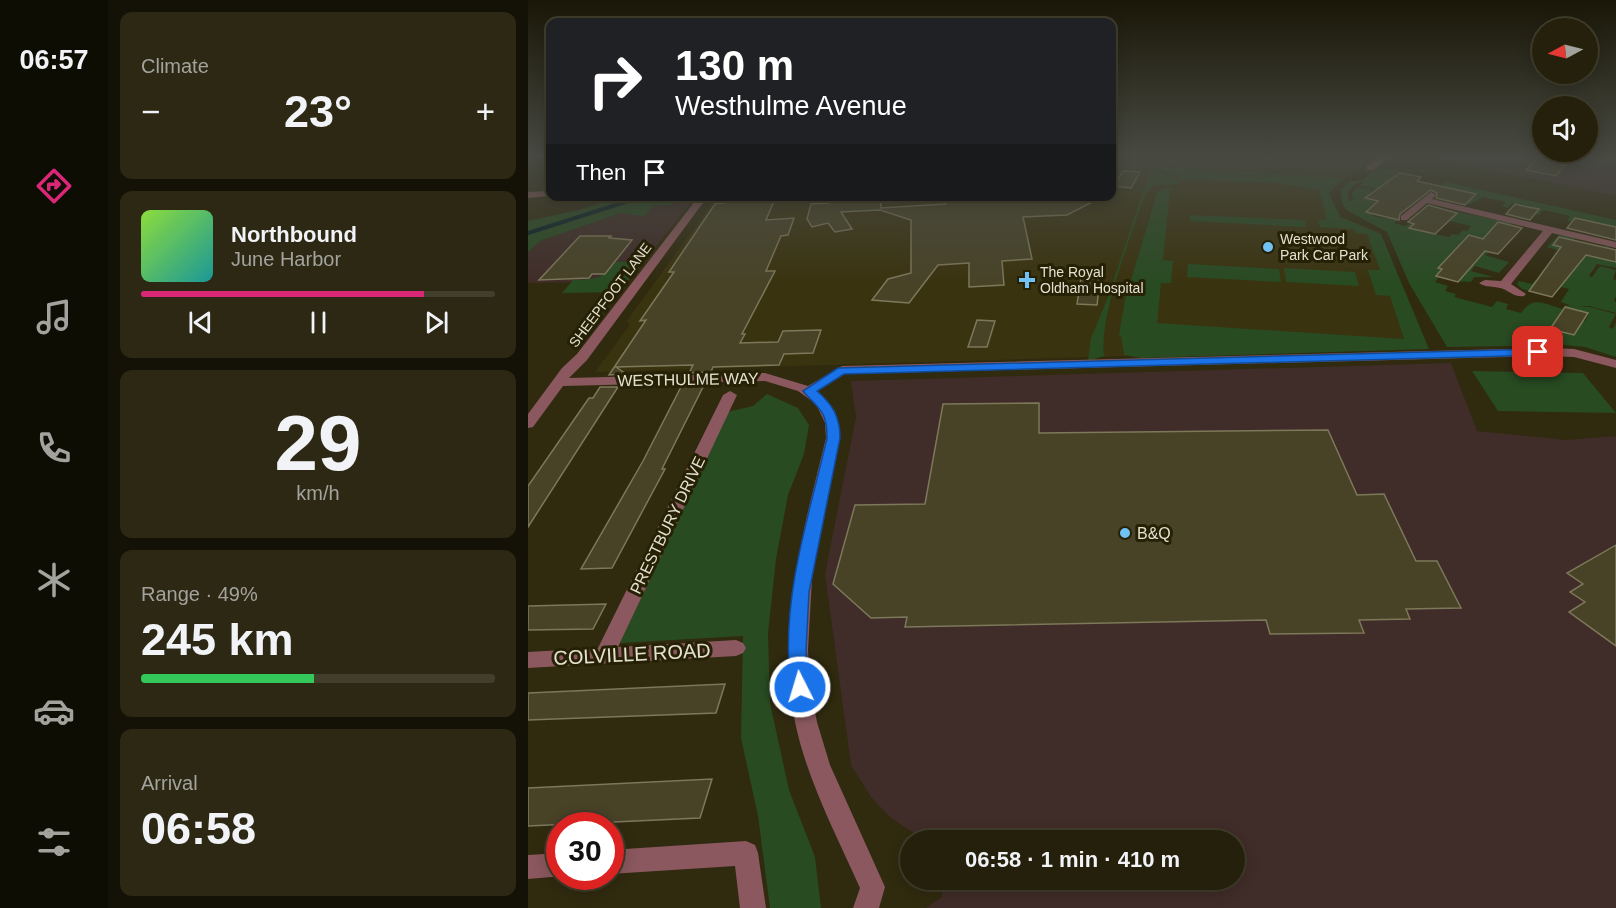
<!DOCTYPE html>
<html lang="en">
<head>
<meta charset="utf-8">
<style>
	:root { --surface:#24200b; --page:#2c2814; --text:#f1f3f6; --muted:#a3a39d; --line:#413e2c; --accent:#db2777 }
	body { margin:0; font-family:Arial,sans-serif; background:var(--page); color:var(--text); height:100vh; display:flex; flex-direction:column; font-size:22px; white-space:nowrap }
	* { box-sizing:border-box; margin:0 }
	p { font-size:20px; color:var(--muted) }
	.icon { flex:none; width:33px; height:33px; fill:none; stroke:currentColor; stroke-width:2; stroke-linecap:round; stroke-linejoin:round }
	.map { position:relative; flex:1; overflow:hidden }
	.details { display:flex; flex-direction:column; gap:12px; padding:12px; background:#141206; width:420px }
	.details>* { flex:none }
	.banner { position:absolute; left:18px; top:18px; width:570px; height:183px; border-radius:12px; box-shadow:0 3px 15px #0003,0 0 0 2px var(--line); background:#202124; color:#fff; overflow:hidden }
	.needle { width:39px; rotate:263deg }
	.fabs { position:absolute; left:1004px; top:18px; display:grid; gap:12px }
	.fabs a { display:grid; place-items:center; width:66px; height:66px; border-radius:50%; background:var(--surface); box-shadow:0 3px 15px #0003,0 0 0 2px var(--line); font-size:30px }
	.speed { position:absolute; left:18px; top:812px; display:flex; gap:12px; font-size:30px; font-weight:700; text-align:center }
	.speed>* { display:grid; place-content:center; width:78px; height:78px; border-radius:50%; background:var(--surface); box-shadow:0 3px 15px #0003,0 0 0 2px var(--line); line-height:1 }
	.speed .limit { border:9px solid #d22; background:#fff; color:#111 }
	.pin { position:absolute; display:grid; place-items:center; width:51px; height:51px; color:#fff; margin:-26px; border-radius:12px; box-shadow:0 3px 9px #0006 }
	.me { position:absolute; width:66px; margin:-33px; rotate:355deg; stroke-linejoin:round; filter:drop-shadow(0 0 4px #0008) }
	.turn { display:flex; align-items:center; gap:21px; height:126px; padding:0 30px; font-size:27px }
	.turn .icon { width:78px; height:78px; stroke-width:2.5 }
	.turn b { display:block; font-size:42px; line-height:51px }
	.then { display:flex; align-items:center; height:57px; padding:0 30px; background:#0003; gap:12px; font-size:22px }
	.big { font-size:45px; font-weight:700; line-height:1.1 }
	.details .widget { flex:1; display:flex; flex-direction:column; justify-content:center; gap:9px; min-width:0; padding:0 21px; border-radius:12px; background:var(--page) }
	.details .dial { align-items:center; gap:0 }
	.dial b { font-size:78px; line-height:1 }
	.song { display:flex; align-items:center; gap:18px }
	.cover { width:72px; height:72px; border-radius:9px; background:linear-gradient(135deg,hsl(90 70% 55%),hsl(180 70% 35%)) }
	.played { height:6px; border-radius:3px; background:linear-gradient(90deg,var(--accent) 80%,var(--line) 80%) }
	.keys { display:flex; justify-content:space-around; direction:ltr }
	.heat { display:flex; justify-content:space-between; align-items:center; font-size:33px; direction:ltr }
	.charge { height:9px; border-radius:4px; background:linear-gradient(90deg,#34c759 49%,var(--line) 0) }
	.trip { position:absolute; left:372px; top:830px; width:345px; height:60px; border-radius:30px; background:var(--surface); box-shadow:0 3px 15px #0003,0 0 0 2px var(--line); font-weight:700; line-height:60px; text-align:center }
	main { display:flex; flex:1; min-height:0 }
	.menu { display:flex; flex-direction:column; width:108px; justify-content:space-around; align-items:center; background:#0e0d04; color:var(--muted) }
	.menu .icon { width:42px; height:42px }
	.menu .current { color:var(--accent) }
	.menu b { font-size:27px; color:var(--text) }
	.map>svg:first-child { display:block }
	.commercial { fill:#402c28 }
	.industrial { fill:#402c2d }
	.built { fill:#3a330f }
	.green { fill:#284b22 }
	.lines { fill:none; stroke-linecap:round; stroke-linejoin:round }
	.stream { stroke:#032025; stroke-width:4 }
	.building { fill:#484327; stroke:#7d785a; stroke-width:1.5 }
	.minor { fill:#8a585e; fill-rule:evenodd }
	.route { fill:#1a73e8; stroke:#114b97; stroke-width:1.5 }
	.poi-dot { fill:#71c1f5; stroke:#262105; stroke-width:2 }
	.labels { text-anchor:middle; stroke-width:6; stroke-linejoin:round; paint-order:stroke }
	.far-poi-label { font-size:14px; fill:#e4e1d1; stroke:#262105; text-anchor:start }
	.far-street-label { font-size:14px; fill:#e4e1d1; stroke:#262105 }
	.street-label { font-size:16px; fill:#e4e1d1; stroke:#262105 }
	.poi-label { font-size:16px; fill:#e4e1d1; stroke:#262105; text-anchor:start }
	.near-street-label { font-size:20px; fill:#e4e1d1; stroke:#262105 }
</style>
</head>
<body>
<main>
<nav class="menu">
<b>06:57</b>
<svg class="icon current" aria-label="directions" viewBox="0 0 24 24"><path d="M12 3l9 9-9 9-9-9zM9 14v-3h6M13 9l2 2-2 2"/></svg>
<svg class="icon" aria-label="music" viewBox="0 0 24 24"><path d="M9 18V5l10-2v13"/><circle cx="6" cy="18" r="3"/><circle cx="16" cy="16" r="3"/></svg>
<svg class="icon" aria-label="phone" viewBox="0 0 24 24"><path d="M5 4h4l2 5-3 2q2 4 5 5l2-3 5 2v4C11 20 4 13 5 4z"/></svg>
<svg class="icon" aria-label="climate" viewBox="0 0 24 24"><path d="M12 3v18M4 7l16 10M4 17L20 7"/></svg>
<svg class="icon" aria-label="car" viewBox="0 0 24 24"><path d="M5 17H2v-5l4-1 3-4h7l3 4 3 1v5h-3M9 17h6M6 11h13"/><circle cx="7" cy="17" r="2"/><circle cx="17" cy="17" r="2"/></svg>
<svg class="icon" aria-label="filters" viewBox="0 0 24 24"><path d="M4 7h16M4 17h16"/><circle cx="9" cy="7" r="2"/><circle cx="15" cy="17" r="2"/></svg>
</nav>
<section class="details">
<div class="widget"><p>Climate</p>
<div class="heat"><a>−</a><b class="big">23°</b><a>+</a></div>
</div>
<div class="widget">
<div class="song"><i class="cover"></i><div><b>Northbound</b><p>June Harbor</p></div></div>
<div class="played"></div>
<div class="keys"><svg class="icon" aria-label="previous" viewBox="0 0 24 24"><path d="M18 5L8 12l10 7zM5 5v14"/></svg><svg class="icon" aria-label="pause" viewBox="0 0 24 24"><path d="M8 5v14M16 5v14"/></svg><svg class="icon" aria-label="next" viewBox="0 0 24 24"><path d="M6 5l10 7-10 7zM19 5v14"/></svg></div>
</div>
<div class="widget dial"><b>29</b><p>km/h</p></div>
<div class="widget"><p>Range · 49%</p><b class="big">245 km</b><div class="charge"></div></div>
<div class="widget"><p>Arrival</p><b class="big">06:58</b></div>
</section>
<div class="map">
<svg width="1088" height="908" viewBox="0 0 1088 908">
	<rect width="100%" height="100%" fill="#302a0f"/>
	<g class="commercial">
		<path d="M164,201L100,281L0,283V252L12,241L123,203Z"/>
		<path d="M923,363L949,431L1038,440L1088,436V908H398L414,897L415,879H706V840H404L390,836L362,817L343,797L323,765L297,574L328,417L323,381Z"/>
	</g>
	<path class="industrial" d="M898,157H1088V196Z"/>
	<path class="built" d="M584,157H843L801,193L812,217L850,231L896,347L67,372L101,326V323L98,322L189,197L584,196Z"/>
	<g class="green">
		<path d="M630,167L816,178L801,193L812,217L853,234L901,349L613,358L596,355L593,336L591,335L597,300L629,193L637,188L650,189L642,190L635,260L645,261L643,283H633L629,323L876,339L862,296L848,295L840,270H852L839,234L828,233L826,229L792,227L790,220H799L791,190L748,183L653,179Z"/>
		<path d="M623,168L651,180L650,184L627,185L618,192C604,234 571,314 576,356L560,361L563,338L580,297Z"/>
		<path d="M852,168L893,177L872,173L852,190L831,185L835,183L832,182C824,186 817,191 821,201L825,200L824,193L829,187L844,190L836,198L856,203L848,202L841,208L846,214L844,216L869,220L866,223L877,226L887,222L882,228L921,237L924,234L930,235L935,230L939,231L943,226L897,215L901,206L984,223L982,225L971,222L959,234L958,239L952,238L944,248L970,254L960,253L957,255L981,262L971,273L947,266L943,271L965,277H946L943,282L926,281L937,269L910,268L914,269L909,276L911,277L907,282L920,286L917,291L928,294L926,297L964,307L969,301L980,304L978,309L993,313C1006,295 1016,304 1035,309L1022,329L1045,335L1051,320L1057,321L1061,314L1036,307L1038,305L1062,307L1088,314L1081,327L1085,329L1088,322V357L1057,347L1036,345L919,347L881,283L859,232L820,211L814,204L813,189L823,181H832Z"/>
		<path d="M918,182L1088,220V230L1079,225L1052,219L1049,223L1039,221L1042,216L1015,210L1011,215L1005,213L1008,209L984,203L980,208L974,206L978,202L955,197L942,204L928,200L925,203L910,199L913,195L905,193L907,192L943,200L949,195L912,187Z"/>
		<path d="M94,196L136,197L132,202L146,201L143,205L126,206L116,216L93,213L12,241L0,252V221L51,210Z"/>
		<path d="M662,215L777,220L778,227L662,221Z"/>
		<path d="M1032,234L1048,238L1046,241L1074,251L1078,246L1082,247L1071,258L1088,262V268L1069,264L1061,276L1064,277L1072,266L1088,270L1085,279L1088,280V296L1086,301L1088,302V313L1061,306H1045L1033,302L1041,289L1018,283L1010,293L994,289L989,284L991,281L1004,284L1007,280L1033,286L1040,276L1038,257L1027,254L1030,250L1019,247Z"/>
		<path d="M115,261L91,292L34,293L45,280C68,279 73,280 88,262Z"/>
		<path d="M660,264L751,269L753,282L659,277Z"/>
		<path d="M756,268L827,272L831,286L758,282Z"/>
		<path d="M944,371L1055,373L1088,413L970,411Z"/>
		<path d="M239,394L270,408L281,425L276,454L260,495L248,559L240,633L242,703L261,790L287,857L293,908H242L230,816L213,738L215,636L92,643L199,412L225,406Z"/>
	</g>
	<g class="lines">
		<path class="stream" d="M0,233L116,196"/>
	</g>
	<g class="building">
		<path d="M1011,157H1044L1028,176L998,170Z"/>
		<path d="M595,171L612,172L603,188L585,186Z"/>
		<path d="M872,173L893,177L889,181L948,194L937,205L908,198L909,193L903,190L872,214L871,220L838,212L850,201L837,198Z"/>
		<path d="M206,196H248L238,220L266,218L260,235L253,236L238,271H247L214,334H217L212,343L250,342L255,331L293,330L285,353L256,354L251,365L185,367L183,372L161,373L165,365L88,367L98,374L81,375L118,320L112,321L146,272H141L185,207L188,203H196L199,198Z"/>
		<path d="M303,196H353V208L417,204L418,196H576L539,215L495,217L504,259L474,261L476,285L441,287V263L410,265L381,303L344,300L360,279L383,273V220L352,210L313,212L324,229L307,232L300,223L284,227L279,219L283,204L301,203Z"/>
		<path d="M987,204L995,206L1011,209L1002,220L978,214Z"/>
		<path d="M900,205L929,213L907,234L881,228L886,224L880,222Z"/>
		<path d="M1047,218L1088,227V240L1039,228Z"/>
		<path d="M970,222L994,228L970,254L957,251L930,282L908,276L914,269L910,268L941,235L955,239Z"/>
		<path d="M52,236H83L81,238L104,240L77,274H64L61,278L11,280Z"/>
		<path d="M1031,237L1088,250V262L1058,255L1024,297L1001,291L1033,247L1025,245Z"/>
		<path d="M553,278L572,279L569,305L549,304Z"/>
		<path d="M1037,307L1060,313L1046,335L1022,329Z"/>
		<path d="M449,320L467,321L459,347H440Z"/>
		<path d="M154,385H176L134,469H137L84,568L53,569L115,461Z"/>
		<path d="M72,387H90L0,527V486L61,398H65Z"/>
		<path d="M511,403V433L800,430L829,495L856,494L888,561H909L933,608L878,609L882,619L831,620L836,633L742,634L738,620L377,627L379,617L343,618L305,584L327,505L397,504L415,404Z"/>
		<path d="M1088,545V646L1041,612L1057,602L1042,592L1055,584L1039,573Z"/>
		<path d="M78,604L65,629L0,630V606Z"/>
		<path d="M197,684L188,713L0,720V693Z"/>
		<path d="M184,779L172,818L0,826V788Z"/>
	</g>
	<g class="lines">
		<g class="minor">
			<path d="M852,157H862L845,170H839V166Z"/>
			<path d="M22,191L23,196L0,198V192Z"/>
			<path d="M903,192L908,195L904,199L1088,242V248L1024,233L983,284L998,294L996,296C986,298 981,290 972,288C964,286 958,288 951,283L957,280L973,281L1015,231L899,203L879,220H873V216Z"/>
			<path d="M171,196H180L59,360L41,378L237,373L280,386L314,366L1021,348L1046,349L1088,360V368L1046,357L1021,356L317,374L290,391L307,411L312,438L284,579L280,650L282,686L289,722L302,765L357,887L351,908H325L332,888C308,834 279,780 267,722C248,626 275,531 298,438L297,423L288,404L270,391L237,381L35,386L5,427L0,428V414L34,368L49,354Z"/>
			<path d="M202,391L209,395L90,647L208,640L215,643L218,648L215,653L208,656L0,668V652L70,648L195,395Z"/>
			<path d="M218,841L227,845L230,853L238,908H212L207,866L82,874V850Z"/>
			<path d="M32,853V876H35L0,879V855Z"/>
		</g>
	</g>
	<linearGradient id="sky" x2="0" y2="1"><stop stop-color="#1a1708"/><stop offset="0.55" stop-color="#484a42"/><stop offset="1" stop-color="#484a42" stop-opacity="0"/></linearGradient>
	<rect width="1088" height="284" fill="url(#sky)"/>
	<path class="route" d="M1010,349L1014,350V355L316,374L289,391C305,405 312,417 312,438L281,592L278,650L281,687L279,692L272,695L266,692C261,684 262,674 261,665C256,589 282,512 299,438C299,410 291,410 275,391L310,368Z"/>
	<g class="poi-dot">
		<circle cx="740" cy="247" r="6"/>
		<path d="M496 271h6v6h6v6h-6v6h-6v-6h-6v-6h6z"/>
		<circle cx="597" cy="533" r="6"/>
	</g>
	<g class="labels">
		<g class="far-poi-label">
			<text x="752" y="244">Westwood<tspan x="752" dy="16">Park Car Park</tspan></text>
			<text x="512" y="277">The Royal<tspan x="512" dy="16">Oldham Hospital</tspan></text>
		</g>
		<g class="far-street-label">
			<text transform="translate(82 295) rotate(-53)" y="5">SHEEPFOOT LANE</text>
		</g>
		<g class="street-label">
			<text transform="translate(160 379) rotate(-1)" y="6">WESTHULME WAY</text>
			<text transform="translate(139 525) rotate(-64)" y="6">PRESTBURY DRIVE</text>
		</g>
		<g class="poi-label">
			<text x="609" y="539">B&amp;Q</text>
		</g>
		<g class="near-street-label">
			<text transform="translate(104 654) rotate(-3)" y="7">COLVILLE ROAD</text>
		</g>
	</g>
</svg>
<div class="fabs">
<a><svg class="needle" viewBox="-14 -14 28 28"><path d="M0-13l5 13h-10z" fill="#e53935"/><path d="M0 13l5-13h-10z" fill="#a3a39d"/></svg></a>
<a><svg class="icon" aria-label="sound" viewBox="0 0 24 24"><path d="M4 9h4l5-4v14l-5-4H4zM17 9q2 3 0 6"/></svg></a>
</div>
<div class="speed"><div class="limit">30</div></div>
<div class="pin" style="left:1010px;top:352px;background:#d93025"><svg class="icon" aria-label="arrive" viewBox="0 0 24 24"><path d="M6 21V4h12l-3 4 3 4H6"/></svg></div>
<svg class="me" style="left:272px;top:687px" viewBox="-20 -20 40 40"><circle r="17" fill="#1a73e8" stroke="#fff" stroke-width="3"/><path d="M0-11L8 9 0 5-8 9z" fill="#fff"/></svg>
<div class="trip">06:58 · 1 min · 410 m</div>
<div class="banner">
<div class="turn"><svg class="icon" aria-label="right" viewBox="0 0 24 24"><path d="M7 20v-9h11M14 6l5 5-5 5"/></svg><div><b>130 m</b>Westhulme Avenue</div></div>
<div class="then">Then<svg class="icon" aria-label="arrive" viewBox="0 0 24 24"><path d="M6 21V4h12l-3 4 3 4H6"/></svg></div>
</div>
</div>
</main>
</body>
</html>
